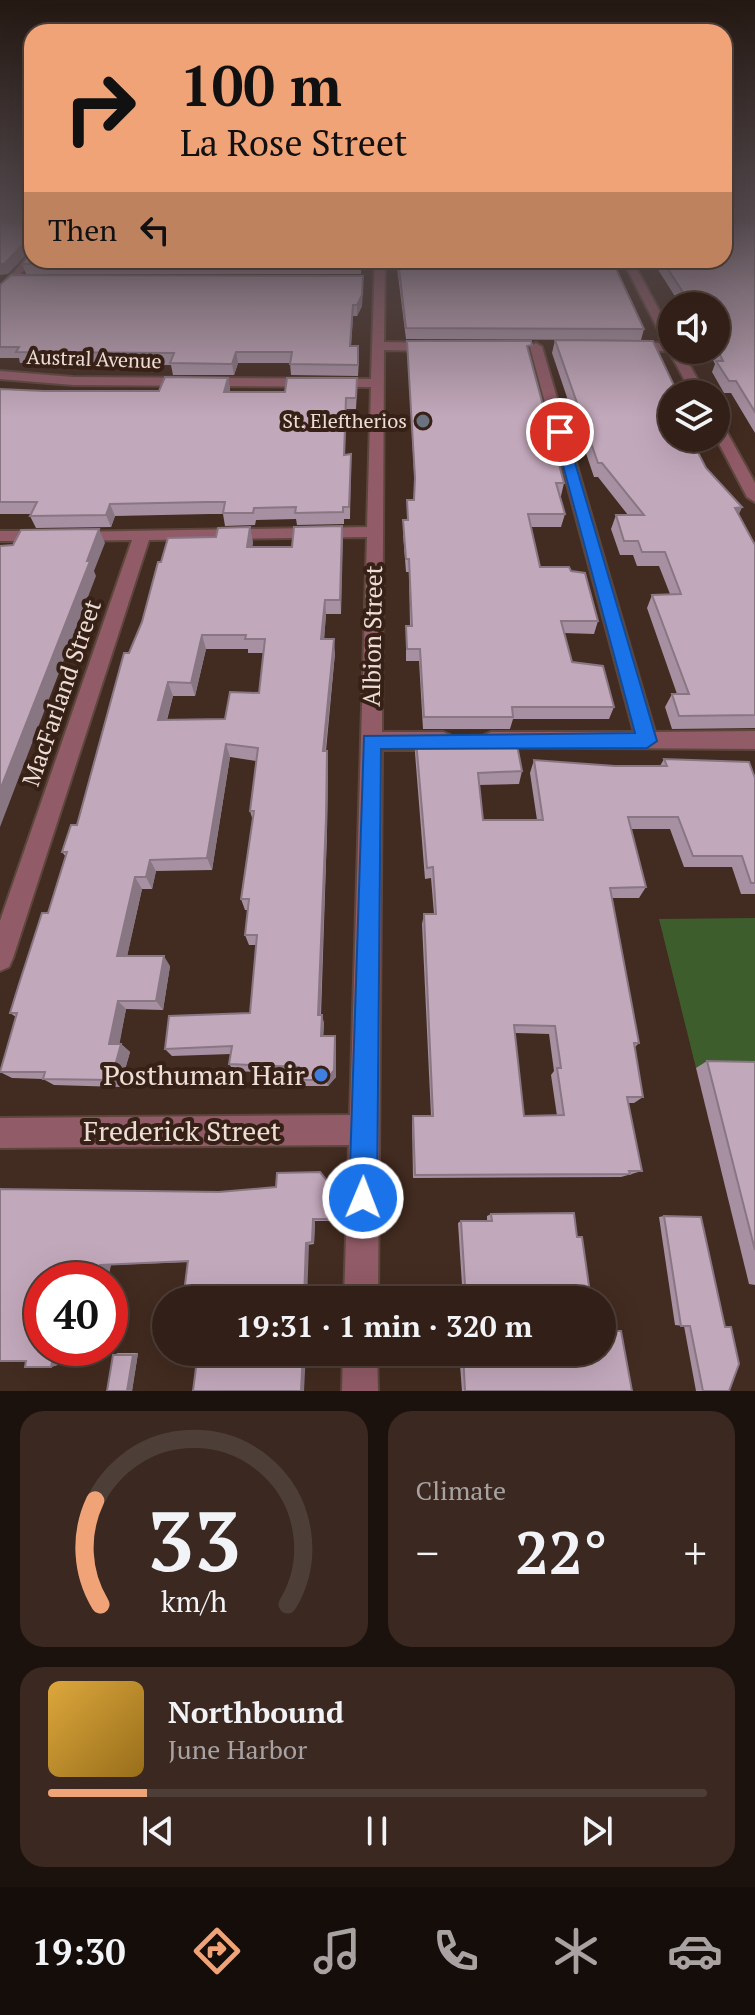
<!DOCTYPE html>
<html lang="en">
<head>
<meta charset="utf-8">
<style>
	:root { --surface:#322018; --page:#3a2821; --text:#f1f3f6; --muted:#a8a3a2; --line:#4d3e37; --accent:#efa377 }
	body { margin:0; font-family:"PT Serif",serif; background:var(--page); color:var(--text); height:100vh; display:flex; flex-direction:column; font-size:30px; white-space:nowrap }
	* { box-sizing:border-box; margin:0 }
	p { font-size:26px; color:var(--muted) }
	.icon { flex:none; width:44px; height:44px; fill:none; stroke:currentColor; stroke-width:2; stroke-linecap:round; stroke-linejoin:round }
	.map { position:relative; height:1391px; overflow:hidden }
	.panel { display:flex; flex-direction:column; gap:20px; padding:20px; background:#1c120d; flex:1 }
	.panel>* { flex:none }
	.top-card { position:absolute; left:24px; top:24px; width:708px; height:244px; border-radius:24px; box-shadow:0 8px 32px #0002,0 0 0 2px var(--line); background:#efa377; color:#111; overflow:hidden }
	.buttons { position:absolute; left:658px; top:292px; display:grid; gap:16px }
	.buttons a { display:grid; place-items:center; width:72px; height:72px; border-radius:50%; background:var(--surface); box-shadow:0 8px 32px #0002,0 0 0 2px var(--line); font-size:40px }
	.speed { position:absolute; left:24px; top:1262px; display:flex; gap:16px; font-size:40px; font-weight:700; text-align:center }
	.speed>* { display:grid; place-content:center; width:104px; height:104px; border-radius:50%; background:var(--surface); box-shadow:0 8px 32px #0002,0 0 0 2px var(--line); line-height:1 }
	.speed .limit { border:12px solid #d22; background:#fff; color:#111 }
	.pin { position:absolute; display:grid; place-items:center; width:68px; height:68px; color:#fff; margin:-34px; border:4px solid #fff; border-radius:50%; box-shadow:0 2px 8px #0007 }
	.me { position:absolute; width:88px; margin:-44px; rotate:1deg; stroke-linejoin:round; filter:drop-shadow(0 0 6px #0008) }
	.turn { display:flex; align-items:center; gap:28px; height:168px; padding:0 24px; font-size:36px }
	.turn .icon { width:104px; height:104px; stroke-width:2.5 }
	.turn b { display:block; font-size:56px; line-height:68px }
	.then { display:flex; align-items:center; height:76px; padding:0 24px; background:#0003; gap:16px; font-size:30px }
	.big { font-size:60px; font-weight:700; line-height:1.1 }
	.panel .tile { flex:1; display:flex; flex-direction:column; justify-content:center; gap:12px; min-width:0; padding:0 28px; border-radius:24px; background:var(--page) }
	.panel .dial { align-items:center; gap:0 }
	.dial svg { height:208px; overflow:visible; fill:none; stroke:var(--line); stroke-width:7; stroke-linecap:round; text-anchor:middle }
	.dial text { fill:var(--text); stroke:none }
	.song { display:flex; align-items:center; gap:24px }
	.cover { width:96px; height:96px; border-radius:12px; background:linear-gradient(135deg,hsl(40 70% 55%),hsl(40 70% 35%)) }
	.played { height:8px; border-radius:4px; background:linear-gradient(90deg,var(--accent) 15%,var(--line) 15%) }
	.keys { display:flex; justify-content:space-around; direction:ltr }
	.heat { display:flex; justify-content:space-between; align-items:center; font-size:44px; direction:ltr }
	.panel .tiles { flex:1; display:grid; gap:20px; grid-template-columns:1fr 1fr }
	.tile:last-child { grid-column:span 2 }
	.trip { position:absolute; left:152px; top:1286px; width:464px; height:80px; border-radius:40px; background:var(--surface); box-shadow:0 8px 32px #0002,0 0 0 2px var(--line); font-weight:700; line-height:80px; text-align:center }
	.tabs { display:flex; height:128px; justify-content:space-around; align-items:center; background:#140d0a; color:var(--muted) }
	.tabs .icon { width:56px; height:56px }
	.tabs .active { color:var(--accent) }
	.tabs b { font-size:36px; color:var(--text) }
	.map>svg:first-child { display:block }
	.green { fill:#3e5d2c }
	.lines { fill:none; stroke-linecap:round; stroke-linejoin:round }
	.minor-casing { stroke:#5d473d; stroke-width:4 }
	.minor { fill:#915b67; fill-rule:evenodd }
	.wall { fill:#a790a1; fill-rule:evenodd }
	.shaded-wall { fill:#887683 }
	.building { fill:#c2a8bb; stroke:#887683; stroke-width:2; fill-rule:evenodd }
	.route { fill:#1a73e8; stroke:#114b97; stroke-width:2 }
	.worship-dot { fill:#6b7280; stroke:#372116; stroke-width:3 }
	.shop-dot { fill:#3f7fe0; stroke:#372116; stroke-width:3 }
	.labels { text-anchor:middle; stroke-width:8; stroke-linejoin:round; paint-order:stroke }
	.far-street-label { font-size:20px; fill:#ecddd6; stroke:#372116 }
	.far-poi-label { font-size:20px; fill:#ecddd6; stroke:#372116; text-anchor:end }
	.street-label { font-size:24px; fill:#ecddd6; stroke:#372116 }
	.near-poi-label { font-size:28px; fill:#ecddd6; stroke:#372116; text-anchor:end }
	.near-street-label { font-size:28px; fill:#ecddd6; stroke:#372116 }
</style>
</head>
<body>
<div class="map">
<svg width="755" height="1391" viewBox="0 0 755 1391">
	<rect width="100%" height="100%" fill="#422b20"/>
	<path class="green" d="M755,918V1068H696L659,919Z"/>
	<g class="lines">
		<g class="minor-casing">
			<g id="minor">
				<path d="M32,252L33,260L0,297V287Z"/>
				<path d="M375,260H385L384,342L434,343L440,347L434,351L384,350L382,732H443L450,735L454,741L450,747L443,750H382L378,1300H344L349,1145L0,1148V1118L350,1115L367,537L149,540L13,958L9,967L0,971V921L132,540L75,541L69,540V532L367,527L371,387L73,385L0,379V371L73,377L371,379Z"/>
				<path d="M584,260H632L672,334V350H681L706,394H692L669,351L626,350V344L630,343H665L625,265H588Z"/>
				<path d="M536,343L542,347L655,732L755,731V749L484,747L480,741L484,735L491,732H634L530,347Z"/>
				<path d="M716,421L723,425L755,483V502L747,497L716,438Z"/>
				<path d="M0,531H43L51,536L43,541H0Z"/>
				<path d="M343,1352H377L378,1391H342Z"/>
			</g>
		</g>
		<use href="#minor" class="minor"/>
	</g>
	<g class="wall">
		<path d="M755,223V433L731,393H724L712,372L715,364L708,350H716V306H681L652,260H724Z"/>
		<path d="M361,260V274H26L22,264Z"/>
		<path d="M397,260L644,329L641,340L406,339L397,268Z"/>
		<path d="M363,276L362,306L357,316H353L351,346L359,358L358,376L291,375L290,363H238L234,375H173L171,365L20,363L19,358H0V285Z"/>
		<path d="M555,340L672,438L695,439L694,444L706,468L742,507L738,515L755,545V728L672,729L665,707L672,694H677L647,608L652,595L670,594L659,566H637L633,555H620L611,529L616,515H628L598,477H594L552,353Z"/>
		<path d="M407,341L530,356L564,483L561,496H560L565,514L561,527H531L540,567L571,571L598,621L594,634L564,633L572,662L614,707L609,719H513L510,729H423L419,661H406V626H410L409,572H406L403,533V520H407V500H414L415,491Z"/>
		<path d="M228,378L230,389V392H285L357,390L356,409H346L345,455L351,454L350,519H344V524L297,525L296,519L256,520L255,525L225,526L223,514H210L115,516L111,527L36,528L30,516L31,514H0V389L44,391H159Z"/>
		<path d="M342,526L341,614H326L324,639L335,653L326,751H327L328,764L327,832L321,1015L324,1023L323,1036H335L336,1044V1077L328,1086H302L299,1080V1074L234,1071L229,1064L231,1054L172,1056L165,1049L250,1013L256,945H249L245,935L248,910H245L241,899L253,821L250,811L256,761L230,757L212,870L156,871L152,889H142L127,956L170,966L163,1010L126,1009L119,1044H121L130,1052L120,1087L54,1085L43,1079L12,1078L0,1072L16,1017L10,1013L48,913L66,857L62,852L77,825L129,653L142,622L161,562L253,542L252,547H292ZM206,649H248V653H264L259,693L225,719L167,720L173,696H195Z"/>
		<path d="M416,740L522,771L519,784L479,785L483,820H537L530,773L534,760L615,766H660L664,759L755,778V894H741L732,867H684L670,829H631L646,887L639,898H612L639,1043L635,1047L643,1097L634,1103H628L642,1171L621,1177L413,1178L412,1121L413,1116H431L422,924L424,914H434L431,878L425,879L415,753ZM515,1033L549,1034L554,1071L551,1075L557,1116H524Z"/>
		<path d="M707,1061L755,1062V1285L749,1284L696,1068Z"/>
		<path d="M331,1186L330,1221H315L314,1244L188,1262L111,1265L67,1350L64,1363L51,1367L26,1361L0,1189L219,1192Z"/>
		<path d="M491,1214L577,1237L591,1300H463L458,1223L461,1221H487V1216Z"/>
		<path d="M664,1216L724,1326L731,1327L729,1391H696L684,1326L675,1325L659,1217Z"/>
		<path d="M602,1329H612L621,1331L632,1391H462L459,1352H602Z"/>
		<path d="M118,1353H138L132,1391L113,1355Z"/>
	</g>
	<g class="shaded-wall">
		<path d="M28,239L32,249L8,274L0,275V264Z"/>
		<path d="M363,276L362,306L357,316V305Z"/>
		<path d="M236,352L238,363L234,375L232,364Z"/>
		<path d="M228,378L230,389L226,403L224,392Z"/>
		<path d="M110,504L115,516L111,527L106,515Z"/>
		<path d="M742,507L736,521L735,508Z"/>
		<path d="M342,526L343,540L341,614L340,600Z"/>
		<path d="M250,527L253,542L250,561L247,547Z"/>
		<path d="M99,529L105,543L94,571L96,576L0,827V790Z"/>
		<path d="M325,600L326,614L323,654L321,639Z"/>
		<path d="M202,635L206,649L195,696L191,683Z"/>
		<path d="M334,639L335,653L324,764L323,751Z"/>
		<path d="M168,682L173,696L163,733L158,720Z"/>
		<path d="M226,744L230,757L212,870L207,858Z"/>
		<path d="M327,751L328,764L327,832L320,1023L318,1015Z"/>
		<path d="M150,860L156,871L152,889L146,877Z"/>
		<path d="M135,877L142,889L125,966L117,956Z"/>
		<path d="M164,956L170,966L163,1010L156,1001Z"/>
		<path d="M118,1001L126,1009L118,1052L109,1044Z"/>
		<path d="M322,1015L324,1023L323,1044L321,1036Z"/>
		<path d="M335,1036L336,1044V1077L328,1086L326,1080Z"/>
		<path d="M121,1044L130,1052L120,1087L111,1080Z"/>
		<path d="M329,1183L331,1186L330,1221L328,1219Z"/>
		<path d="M313,1219L315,1221L314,1244L312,1242Z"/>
		<path d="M306,1243L309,1244L307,1300H304Z"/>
		<path d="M100,1265H111L108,1280H98Z"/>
		<path d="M68,1348L64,1363L51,1367L55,1350Z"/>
		<path d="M303,1352H306L304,1391H301Z"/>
		<path d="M138,1353L132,1391H127L133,1355Z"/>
	</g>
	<g class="building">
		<path d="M0,223H32V248L28,239L4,264H0Z"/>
		<path d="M724,223H755V412L736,381H729L716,361H723L716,346V306H692L662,260H724Z"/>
		<path d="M32,250V260H361L360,264H22Z"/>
		<path d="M398,260H612L644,329L406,328Z"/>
		<path d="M11,275L363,276L362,295L357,305H353L350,346H358V365L290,364L292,352H236L232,364L170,363L174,353L16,352L19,347H0V285Z"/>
		<path d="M555,340L653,341L678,394H672V438H695V439H691L706,468L742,507L735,508L755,545V715L679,716L672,694H689L652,595L681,594L665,552H642L638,541H624L616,515H644L602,463H598Z"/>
		<path d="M407,341H531L532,345L527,346L564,483H556L565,514H528L540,567H569L571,571L585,573L598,621H561L572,662L603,666L614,707H512L513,717H424L420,649H407L406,626H412L409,559H406L403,520H408L407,500H414L415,478Z"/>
		<path d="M165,377L228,378L224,392H285L287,378H357L356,398H346L344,455L351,454L349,507H343V512L295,513L296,507L254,508L253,513H223L225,502H207L110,504L106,515L30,516L37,502H0V389L44,391H159Z"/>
		<path d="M342,526L340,600H325L321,639H334L323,751H327L326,819L318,1015H322L321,1036H335L334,1070L326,1080H299V1067L229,1064L232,1046L165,1049L169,1016L250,1013L257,935H245L249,899H241L254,811H250L258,748L226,744L207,858L150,860L146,877H135L117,956H164L156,1001H118L109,1044H121L111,1080L43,1079L45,1072H0L17,1013H10L19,984L42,913H48L67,852H62L71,825H77L124,653H129L142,622L158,562H161L168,538L216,537L218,528L250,527L247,547H292L294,527ZM202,635H246L245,639H265L259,693L230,692L225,719L158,720L168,682L191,683Z"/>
		<path d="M99,529L87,561H90L0,790V546L13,545L21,530Z"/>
		<path d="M416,740H516L522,771L478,773L483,820H543L534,760L615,766H667L664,759L749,762L755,778V883H751L742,856H693L678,817H628L646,887L610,888L639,1043H634L643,1097H627L642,1171H629L630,1174L415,1175L413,1116H433L424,914H436L433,867L427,868ZM514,1025L555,1026L561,1068H557L564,1115L524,1116Z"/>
		<path d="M707,1061L755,1062V1250Z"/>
		<path d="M320,1172L329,1183L328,1219H313L312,1242L306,1243L304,1300H183L188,1261L100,1265L98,1280H42V1348H85L84,1350H55L51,1367H25L26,1361H0V1189L219,1192L276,1187L277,1173Z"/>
		<path d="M574,1213L577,1237H582L591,1300H466L461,1221H492L491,1214Z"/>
		<path d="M664,1216L701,1217L725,1327H731L739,1364L729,1391H703L690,1326H681Z"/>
		<path d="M602,1331H621L632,1391H465L463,1352H602Z"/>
		<path d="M198,1352H303L301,1391H193Z"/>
		<path d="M113,1355H133L127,1391H107Z"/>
	</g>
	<linearGradient id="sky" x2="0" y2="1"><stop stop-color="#241812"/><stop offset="0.53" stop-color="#544a4e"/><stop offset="1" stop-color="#544a4e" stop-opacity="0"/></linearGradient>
	<rect width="755" height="417" fill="url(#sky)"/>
	<path class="route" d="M560,429L566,432L657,741L647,748L381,749L377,1198L373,1208L363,1212L353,1208L349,1198L364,736L635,733L554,432Z"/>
	<circle class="worship-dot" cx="423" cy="421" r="8"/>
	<circle class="shop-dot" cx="321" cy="1075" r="8"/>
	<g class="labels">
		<g class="far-street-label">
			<text transform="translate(94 359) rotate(2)" y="7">Austral Avenue</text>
		</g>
		<g class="far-poi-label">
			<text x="407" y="428">St. Eleftherios</text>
		</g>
		<g class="street-label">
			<text transform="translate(373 636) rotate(-89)" y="8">Albion Street</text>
			<text transform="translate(62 693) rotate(-71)" y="8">MacFarland Street</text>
		</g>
		<g class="near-poi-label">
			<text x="305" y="1085">Posthuman Hair</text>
		</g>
		<g class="near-street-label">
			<text x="182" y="1141">Frederick Street</text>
		</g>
	</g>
</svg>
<div class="buttons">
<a><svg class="icon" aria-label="sound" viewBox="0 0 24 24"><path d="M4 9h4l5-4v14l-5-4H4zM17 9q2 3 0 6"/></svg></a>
<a><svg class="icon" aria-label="layers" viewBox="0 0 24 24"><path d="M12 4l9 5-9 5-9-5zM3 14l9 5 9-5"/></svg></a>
</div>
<div class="speed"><div class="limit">40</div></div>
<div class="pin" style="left:560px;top:432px;background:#d93025"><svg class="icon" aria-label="arrive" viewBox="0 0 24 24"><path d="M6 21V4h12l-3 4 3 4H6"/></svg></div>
<svg class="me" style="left:363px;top:1198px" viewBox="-20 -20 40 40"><circle r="17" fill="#1a73e8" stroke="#fff" stroke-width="3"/><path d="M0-11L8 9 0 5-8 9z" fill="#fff"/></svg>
<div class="trip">19:31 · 1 min · 320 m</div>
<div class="top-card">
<div class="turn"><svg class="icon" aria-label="right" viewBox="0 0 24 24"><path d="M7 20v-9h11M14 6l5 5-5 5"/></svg><div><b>100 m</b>La Rose Street</div></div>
<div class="then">Then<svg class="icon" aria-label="left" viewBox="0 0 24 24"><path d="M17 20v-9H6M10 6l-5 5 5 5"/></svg></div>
</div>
</div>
<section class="panel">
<div class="tiles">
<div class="tile dial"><svg viewBox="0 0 100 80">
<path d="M14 69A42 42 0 1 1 86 69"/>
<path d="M14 69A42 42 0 0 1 12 29" stroke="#efa377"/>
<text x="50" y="56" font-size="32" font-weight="700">33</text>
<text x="50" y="72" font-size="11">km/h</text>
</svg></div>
<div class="tile"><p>Climate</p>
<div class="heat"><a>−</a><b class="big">22°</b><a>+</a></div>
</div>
<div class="tile">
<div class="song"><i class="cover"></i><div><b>Northbound</b><p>June Harbor</p></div></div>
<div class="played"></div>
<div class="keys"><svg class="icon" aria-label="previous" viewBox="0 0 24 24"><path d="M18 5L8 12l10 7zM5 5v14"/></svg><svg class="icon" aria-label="pause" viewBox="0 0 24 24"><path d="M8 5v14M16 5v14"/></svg><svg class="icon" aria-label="next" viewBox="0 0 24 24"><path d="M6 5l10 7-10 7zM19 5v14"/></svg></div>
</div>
</div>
</section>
<nav class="tabs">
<b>19:30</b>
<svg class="icon active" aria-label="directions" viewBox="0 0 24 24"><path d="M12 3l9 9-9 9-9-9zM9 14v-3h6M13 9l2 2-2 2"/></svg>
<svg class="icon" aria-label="music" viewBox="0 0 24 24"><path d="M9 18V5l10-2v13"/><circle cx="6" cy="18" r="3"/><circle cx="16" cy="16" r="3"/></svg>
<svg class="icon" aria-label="phone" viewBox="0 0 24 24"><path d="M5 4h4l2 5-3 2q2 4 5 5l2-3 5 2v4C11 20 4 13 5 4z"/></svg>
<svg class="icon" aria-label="climate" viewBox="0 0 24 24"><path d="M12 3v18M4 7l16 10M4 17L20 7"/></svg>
<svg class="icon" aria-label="car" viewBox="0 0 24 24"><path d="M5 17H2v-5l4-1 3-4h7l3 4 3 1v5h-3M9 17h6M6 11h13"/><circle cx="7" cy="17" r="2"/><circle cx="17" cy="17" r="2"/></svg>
</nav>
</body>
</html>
